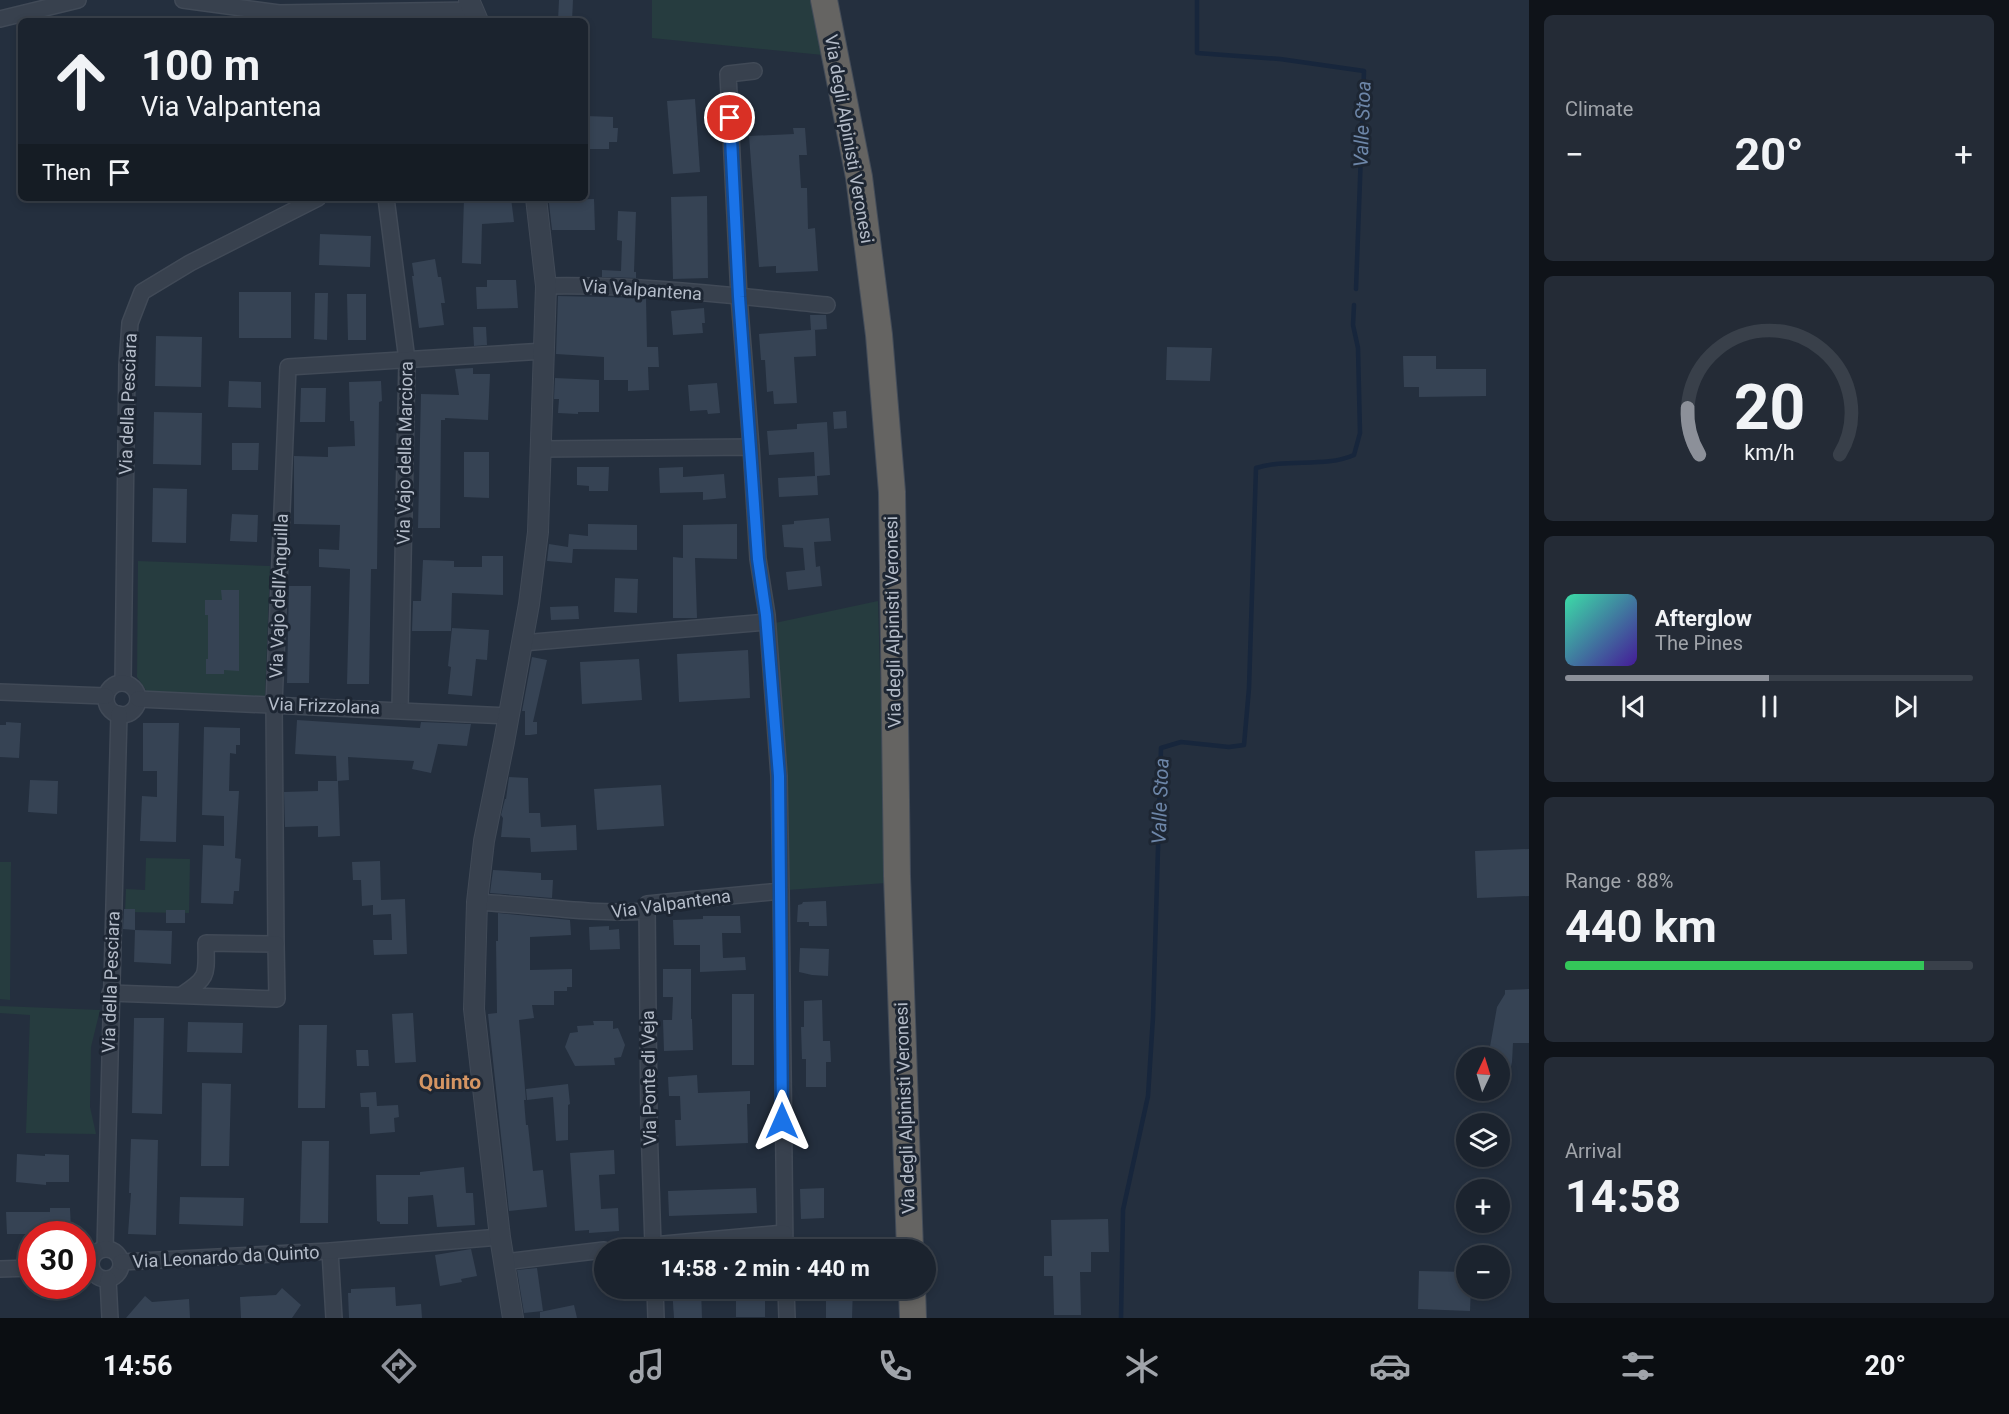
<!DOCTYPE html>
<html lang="en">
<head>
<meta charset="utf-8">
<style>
	:root { --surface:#1b232e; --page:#242b36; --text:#f1f3f6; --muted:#a0a4aa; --line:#39404a; --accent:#8c9099 }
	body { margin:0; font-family:Roboto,sans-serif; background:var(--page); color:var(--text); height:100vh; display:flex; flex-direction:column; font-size:22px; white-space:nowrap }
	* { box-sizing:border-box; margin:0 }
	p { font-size:20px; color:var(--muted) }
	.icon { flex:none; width:33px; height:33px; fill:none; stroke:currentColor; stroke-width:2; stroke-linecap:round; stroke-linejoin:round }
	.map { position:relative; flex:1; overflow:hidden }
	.details { display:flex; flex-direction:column; gap:15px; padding:15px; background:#0f1319; width:480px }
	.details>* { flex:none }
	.top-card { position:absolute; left:18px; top:18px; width:570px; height:183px; border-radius:9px; box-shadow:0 3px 9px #0003,0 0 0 2px var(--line); background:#1b232e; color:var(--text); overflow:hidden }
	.needle { width:39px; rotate:4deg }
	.fabs { position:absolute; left:1456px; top:1047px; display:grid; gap:12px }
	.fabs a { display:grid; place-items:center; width:54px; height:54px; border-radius:50%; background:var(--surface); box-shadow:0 3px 9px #0003,0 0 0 2px var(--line); font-size:30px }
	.speed { position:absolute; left:18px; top:1221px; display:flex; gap:12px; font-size:30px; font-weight:700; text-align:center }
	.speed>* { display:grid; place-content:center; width:78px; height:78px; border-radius:50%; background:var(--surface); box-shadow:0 3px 9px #0003,0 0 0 2px var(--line); line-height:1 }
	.speed .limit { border:9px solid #d22; background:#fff; color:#111 }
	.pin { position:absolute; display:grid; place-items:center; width:51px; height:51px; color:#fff; margin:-26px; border:3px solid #fff; border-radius:50%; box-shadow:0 2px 6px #0007 }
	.me { position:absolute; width:66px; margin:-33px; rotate:0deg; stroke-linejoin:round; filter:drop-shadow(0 0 4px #0008) }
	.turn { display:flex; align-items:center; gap:21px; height:126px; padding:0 24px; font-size:27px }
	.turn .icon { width:78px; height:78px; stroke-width:2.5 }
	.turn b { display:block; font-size:42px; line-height:51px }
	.then { display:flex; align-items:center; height:57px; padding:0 24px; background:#0003; gap:12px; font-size:22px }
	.big { font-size:45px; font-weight:700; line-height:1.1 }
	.details .card { flex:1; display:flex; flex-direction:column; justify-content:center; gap:9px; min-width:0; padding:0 21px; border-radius:9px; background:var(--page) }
	.details .dial { align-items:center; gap:0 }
	.dial svg { height:156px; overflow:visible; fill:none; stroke:var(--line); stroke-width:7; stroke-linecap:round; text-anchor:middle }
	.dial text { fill:var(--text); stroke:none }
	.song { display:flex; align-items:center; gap:18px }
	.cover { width:72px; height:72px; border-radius:9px; background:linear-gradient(135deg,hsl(160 70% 55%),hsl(260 70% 35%)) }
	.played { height:6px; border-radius:3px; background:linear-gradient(90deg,var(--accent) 50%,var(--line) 50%) }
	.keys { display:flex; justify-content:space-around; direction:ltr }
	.heat { display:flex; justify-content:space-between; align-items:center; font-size:33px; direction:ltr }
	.charge { height:9px; border-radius:4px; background:linear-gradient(90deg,#34c759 88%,var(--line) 0) }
	.trip { position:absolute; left:594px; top:1239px; width:342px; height:60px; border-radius:30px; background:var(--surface); box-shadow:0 3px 9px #0003,0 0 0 2px var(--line); font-weight:700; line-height:60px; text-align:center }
	.tab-bar { display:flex; height:96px; justify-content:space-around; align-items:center; background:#0b0e12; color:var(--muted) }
	.tab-bar .icon { width:42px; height:42px }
	.tab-bar .on { color:var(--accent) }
	.tab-bar b { font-size:27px; color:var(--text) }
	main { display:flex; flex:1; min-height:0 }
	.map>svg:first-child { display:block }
	.green { fill:#263c3f }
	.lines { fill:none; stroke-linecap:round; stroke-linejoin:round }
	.stream { stroke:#17263c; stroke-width:4.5 }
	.building { fill:#364354 }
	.minor-casing { stroke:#414a57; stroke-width:18 }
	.tertiary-casing { stroke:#414a57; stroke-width:22 }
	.trunk-casing { stroke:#434c59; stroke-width:28 }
	.minor { stroke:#38414e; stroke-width:15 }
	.tertiary { stroke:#38414e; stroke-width:20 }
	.trunk { stroke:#656462; stroke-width:26 }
	.route-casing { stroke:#114b97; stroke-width:15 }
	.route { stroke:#1a73e8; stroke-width:10 }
	.labels { text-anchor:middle; stroke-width:6; stroke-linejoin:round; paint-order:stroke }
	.street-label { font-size:18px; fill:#b4bcc9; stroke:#1d2633 }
	.water-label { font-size:20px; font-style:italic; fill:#6d86a8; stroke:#1d2633 }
	.quarter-label { font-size:21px; font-weight:bold; fill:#d59563; stroke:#1d2633 }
</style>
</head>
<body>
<main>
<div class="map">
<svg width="1529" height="1318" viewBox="0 0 1529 1318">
	<rect width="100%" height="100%" fill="#242f3e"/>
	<g class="green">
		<path d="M652,0H813L823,55L652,38Z"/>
		<path d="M138,561L270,566L265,697L148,693L137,677Z"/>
		<path d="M878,601L886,883L787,890L770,624Z"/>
		<path d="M146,858L190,859L189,913L125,912L126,889L145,890Z"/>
		<path d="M0,862H11L10,1000L0,999Z"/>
		<path d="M0,1006L100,1010L91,1047L90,1107L96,1134L26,1133L30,1015L0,1013Z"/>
	</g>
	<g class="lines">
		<g class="stream">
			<path d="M1197,0V53L1280,59L1364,71L1356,289"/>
			<path d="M1121,1318L1123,1210L1148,1096L1153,1017L1161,748L1181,742L1229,747L1244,745L1249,688L1256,468C1287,458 1325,468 1354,455L1360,433L1358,348L1353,325L1354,305"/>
		</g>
	</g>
	<g class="building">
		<path d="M559,0H573L572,21H558Z"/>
		<path d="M695,99L700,172L673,174L667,101Z"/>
		<path d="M586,116L613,117V128H618L617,142H609V149H587V141H585Z"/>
		<path d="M793,128H805L807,155H799L801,188H807L808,229L815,228L818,271L776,273V266L759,267L749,136L794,134Z"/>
		<path d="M707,196L708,278L673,279L671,197Z"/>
		<path d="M464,198H511L514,222L482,224L481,264L462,263Z"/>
		<path d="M594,199L595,230H552L549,203H555L554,200Z"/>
		<path d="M618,211L636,212L634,272H636V278L602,277V270L621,271L622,241L617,240Z"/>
		<path d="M320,234L371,236L370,267L319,265Z"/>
		<path d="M435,259L438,277H441L445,303H441L444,325L419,328L412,276H414L412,263Z"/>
		<path d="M487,280H516L518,308L477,309L476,287H487Z"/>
		<rect x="239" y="292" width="52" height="46"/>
		<path d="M315,293H328L327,340L314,339Z"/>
		<path d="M347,294H366V340H348Z"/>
		<path d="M558,296L646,298L647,347H658L659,367H648L649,390L628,391V380H604V357L556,354Z"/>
		<path d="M704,308L705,323H702L703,333L673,335L671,311Z"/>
		<path d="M810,315H826L827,329L813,330H815L816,356L794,357L797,403L774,404L773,391L767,392L765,360H761L759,334L811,330Z"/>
		<path d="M473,327H486L487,345L474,346Z"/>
		<path d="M156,336L202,337L201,387L155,386Z"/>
		<path d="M1167,347L1212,348L1210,381L1166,380Z"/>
		<path d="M1403,356H1436V369H1486V396L1419,397V387H1404Z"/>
		<path d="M473,368V374H490L488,420L445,418V420H441L440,528H418L421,394L459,395L455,369Z"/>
		<path d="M555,378L599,380V412H578V414L558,413L559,399H554Z"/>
		<path d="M229,381L261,382V408L228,407Z"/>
		<path d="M381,381L382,401L379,402L377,569H371L369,684H347L350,569L319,567V549L339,550L340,525L294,524V456L328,457V447L355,446L354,421H350L349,382Z"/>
		<path d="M717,383L720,413L708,414L707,410L690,411L688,385Z"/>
		<path d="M301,388H326L325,422H300Z"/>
		<path d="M846,411L847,428L834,429L833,412Z"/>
		<path d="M154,412L202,413L201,465L153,464Z"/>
		<path d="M827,422L830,475L817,476L818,495L779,497L778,478L815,476L814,452L769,455L767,431L797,429V424Z"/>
		<path d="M232,443H259L258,470H232Z"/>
		<path d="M464,452H489V498L464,497Z"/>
		<path d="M577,467H609L608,491H589V486L577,485Z"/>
		<path d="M683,467V477L724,474L726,498L703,500V492L660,493L659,468Z"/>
		<path d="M153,488L187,489L186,543L152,542Z"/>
		<path d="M232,514L258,515L257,542L230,541Z"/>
		<path d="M829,518L831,541L814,542L816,567L820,566L822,586L788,590L786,572L805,570L803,548L784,547L782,525L794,524V521Z"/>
		<path d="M588,524L637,525V550L573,549L572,563L547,561L549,544L568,547L569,534L588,536Z"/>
		<path d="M737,524V559L695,558L697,618H673V557L683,558V525Z"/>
		<path d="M482,556H503V595L452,593L451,631H412L413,601H421L423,560L454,561V567H482Z"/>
		<path d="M615,578L638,579L637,613L614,612Z"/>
		<path d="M289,586H311L309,683H287Z"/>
		<path d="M221,590H239V671L224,670V674H206V659H208V615H205V600H222Z"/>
		<path d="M578,606L579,619L551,620L550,607Z"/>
		<path d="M452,628L489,630L487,660L476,659L472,696L448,694L451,667L448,666Z"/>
		<path d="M748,650L750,698L679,702L677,654Z"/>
		<path d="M532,657L547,660L533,722H537V734L530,735H525V711H522Z"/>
		<path d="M639,659L642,700L582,704L580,662Z"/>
		<path d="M297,720L420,728L421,722L471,724L467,746L438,744L431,773L412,769L414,761L348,757L349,780L337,781L336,756L295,754Z"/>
		<path d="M6,722L21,723L19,758L0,757V725H6Z"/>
		<path d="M143,723H179L176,842L140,841L142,796L157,797V771H143Z"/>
		<path d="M204,727L240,728V745H236V754L230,753L229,791H239L235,858L241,859L239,891H234L233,904L201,903L203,845L224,846V816L202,815Z"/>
		<path d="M509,777L528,778L529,813H540L541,827L576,825L577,850L531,852L530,838L501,837L503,818L501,815L505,799H506Z"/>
		<path d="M30,780L58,781L57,814L28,812Z"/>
		<path d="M318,781H338L340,836L318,837V826L285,827L284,792L318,791Z"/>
		<path d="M661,785L664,826L597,830L594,789Z"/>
		<path d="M1529,849V896L1477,898L1475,851Z"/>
		<path d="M380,861L381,900L405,899L407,954L374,955L373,940H392L391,914L373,915V905L362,906L361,880H353L352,862Z"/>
		<path d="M493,870L541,873V880H553L552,898L490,893Z"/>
		<path d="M826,901L827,926H809V922H797L798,905L802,904L803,902Z"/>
		<path d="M124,909H135V930L123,929Z"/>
		<rect x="166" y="910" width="19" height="13"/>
		<path d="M498,913L570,920L571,935L530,937V970L572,969V987H567V991H554V1005H532L534,1018L519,1020L526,1100H524L526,1125H528L533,1171L543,1170L547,1207L509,1211L488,1014L497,1013L496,941H498Z"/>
		<path d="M703,916H740L741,933H722L723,958L745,957L746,970L700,972V945H674L673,920L703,919Z"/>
		<path d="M609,926V930L619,929L620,949L590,950L589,927Z"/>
		<path d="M135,930L172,931L171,964L134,962Z"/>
		<path d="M800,948L829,949L828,976L812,975L799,972Z"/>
		<path d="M663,969H691V1019H692L693,1050L664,1051L663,1020H672L673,997H663Z"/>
		<path d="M1529,989V1043H1513L1512,1062L1505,1093L1500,1092V1058H1488L1497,1007L1505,994V990Z"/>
		<rect x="732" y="994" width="22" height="71"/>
		<path d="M822,1000L823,1041H830L831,1062H826V1087H806V1059H802L801,1027H804V1001Z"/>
		<path d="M413,1013L416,1062L395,1063L392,1014Z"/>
		<path d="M134,1018H164L162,1114L132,1113Z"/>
		<path d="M593,1021H613V1029L618,1028L625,1045L621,1057L614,1058L615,1065L575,1066L565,1047L570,1033L578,1032L577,1026L594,1025Z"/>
		<path d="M188,1022L243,1023L242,1053L187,1052Z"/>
		<path d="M299,1025H327L325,1108H298Z"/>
		<path d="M356,1050H368L369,1066H357Z"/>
		<path d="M697,1075L698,1093L750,1091V1104H747L748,1143L676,1146L675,1120H681L680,1096H669L668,1077Z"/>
		<path d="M202,1083L231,1084L229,1166H201Z"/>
		<path d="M568,1084L570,1104L568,1105V1140L556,1141L553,1097L527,1100L526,1089Z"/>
		<path d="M376,1092L377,1106L398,1105L399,1117L394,1118L395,1132L370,1134L369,1107H361L360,1093Z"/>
		<path d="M131,1139L158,1140L156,1235L128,1234L131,1193H129Z"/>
		<path d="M302,1141H329L328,1223H300Z"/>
		<path d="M614,1150L615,1174L599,1175L601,1209L618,1208L619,1231L589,1233V1230L575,1231L570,1153Z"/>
		<path d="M17,1154L45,1156V1154L69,1155V1182H46V1185L16,1182Z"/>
		<path d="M464,1167L466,1193H473L475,1225L437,1227L433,1195L408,1197V1224H380V1222L377,1221L376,1175H420V1172Z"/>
		<path d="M756,1188L757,1213L669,1216L668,1191Z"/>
		<path d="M824,1188V1218L801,1219L800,1189Z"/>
		<path d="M180,1197L244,1198L243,1226L179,1224Z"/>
		<path d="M50,1208H70L71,1230L42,1231V1234H7L6,1212H50Z"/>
		<path d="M1108,1219L1109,1252H1091V1272H1080L1081,1315H1054L1053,1276H1044V1256H1052L1051,1220Z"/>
		<path d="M471,1249L477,1276L461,1279L462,1282L440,1286L435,1255Z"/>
		<path d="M537,1268L543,1311L524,1313L517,1270Z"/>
		<path d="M1419,1271L1467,1272V1288H1471L1470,1311L1418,1309Z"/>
		<path d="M395,1287L396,1306L421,1304L422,1318H349L348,1293H351V1289Z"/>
		<path d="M282,1288L301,1305L292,1318H241L240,1297L276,1295Z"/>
		<path d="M672,1288H701L702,1318H674Z"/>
		<rect x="736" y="1288" width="29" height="29"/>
		<path d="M826,1288H853L852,1318H826Z"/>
		<path d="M145,1296L152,1302L189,1299L190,1318H126Z"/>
		<path d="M574,1305L577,1318H540V1312Z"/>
	</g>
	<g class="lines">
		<g class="minor-casing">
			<g id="minor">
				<path d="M183,0L279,13L474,10"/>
				<path d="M0,19L78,0"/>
				<path d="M386,198L407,360L400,710"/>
				<path d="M546,286C640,284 734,296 827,305"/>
				<path d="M751,447L739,297L728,74L754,71"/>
				<path d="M542,449L751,447L758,559L767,615L779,776L781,891L647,904L649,1124L653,1245L613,1250"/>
				<path d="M522,643L767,622"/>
				<path d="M123,683L127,365L130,323L142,292L190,263L318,198"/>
				<circle cx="122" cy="699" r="16"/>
				<path d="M0,692L106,696"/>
				<path d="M138,699L509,716"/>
				<path d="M781,891L785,1250"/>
				<path d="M477,902C534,905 590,915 647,911"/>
				<path d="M276,944L274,704L288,367L545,351"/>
				<path d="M110,993L277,999L276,944L206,943C206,973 210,977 183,994"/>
				<path d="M105,1249L119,714"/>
				<circle cx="106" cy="1264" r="15"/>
				<path d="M653,1250V1245L784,1233"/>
				<path d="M330,1251L334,1318"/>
				<path d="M121,1262L330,1251L500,1237"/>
				<path d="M504,1262L604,1250"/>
				<path d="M0,1269L32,1268"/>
				<path d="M108,1279L110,1318"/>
				<path d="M655,1288L656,1318"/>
				<path d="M786,1288L787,1318"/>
			</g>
		</g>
		<g class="tertiary-casing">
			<g id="tertiary">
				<path d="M469,0L478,21"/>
				<path d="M513,1318L500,1237L474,1009L477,902L484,841L504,742L529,604L538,532L546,286L536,198"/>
			</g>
		</g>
		<g class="trunk-casing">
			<g id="trunk">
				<path d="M824,0L859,177L879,335L892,492L897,876L910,1250"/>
				<path d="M912,1288L913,1318"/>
			</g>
		</g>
		<use href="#minor" class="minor"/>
		<use href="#tertiary" class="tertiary"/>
		<use href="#trunk" class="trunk"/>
	</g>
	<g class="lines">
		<g class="route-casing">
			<path id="route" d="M730,118L739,297L758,559L766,615L779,776L782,1121"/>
		</g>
		<use href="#route" class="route"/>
	</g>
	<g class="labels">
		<g class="street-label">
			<text transform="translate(849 139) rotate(80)" y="6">Via degli Alpinisti Veronesi</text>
			<text transform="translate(642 290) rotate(4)" y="6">Via Valpantena</text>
			<text transform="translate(128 404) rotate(-88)" y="6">Via della Pesciara</text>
			<text transform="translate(405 453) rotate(-89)" y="6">Via Vajo della Marciora</text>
			<text transform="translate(279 596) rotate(-88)" y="6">Via Vajo dell'Anguilla</text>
			<text transform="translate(893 622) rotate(-91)" y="6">Via degli Alpinisti Veronesi</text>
			<text transform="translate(324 706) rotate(2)" y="6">Via Frizzolana</text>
			<text transform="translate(671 904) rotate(-8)" y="6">Via Valpantena</text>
			<text transform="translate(111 982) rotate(-88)" y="6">Via della Pesciara</text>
			<text transform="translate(649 1078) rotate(-91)" y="6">Via Ponte di Veja</text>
			<text transform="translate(905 1108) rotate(-92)" y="6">Via degli Alpinisti Veronesi</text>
			<text transform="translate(226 1257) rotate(-3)" y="6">Via Leonardo da Quinto</text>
		</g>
		<g class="water-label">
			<text transform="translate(1362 124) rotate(-88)" y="7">Valle Stoa</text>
			<text transform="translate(1160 801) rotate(-88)" y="7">Valle Stoa</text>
		</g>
		<g class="quarter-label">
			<text x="450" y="1089">Quinto</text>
		</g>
	</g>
</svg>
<div class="fabs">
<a><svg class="needle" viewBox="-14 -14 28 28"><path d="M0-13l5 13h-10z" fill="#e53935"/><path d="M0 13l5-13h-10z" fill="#a0a4aa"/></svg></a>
<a><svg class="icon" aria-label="layers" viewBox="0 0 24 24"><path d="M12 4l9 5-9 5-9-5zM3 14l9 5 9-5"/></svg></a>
<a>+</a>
<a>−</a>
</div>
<div class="speed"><div class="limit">30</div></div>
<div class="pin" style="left:730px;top:118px;background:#d93025"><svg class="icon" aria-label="arrive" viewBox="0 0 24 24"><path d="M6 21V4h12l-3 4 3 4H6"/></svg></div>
<svg class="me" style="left:782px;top:1121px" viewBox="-20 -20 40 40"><path d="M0-17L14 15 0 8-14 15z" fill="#1a73e8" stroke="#fff" stroke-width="4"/></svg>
<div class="trip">14:58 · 2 min · 440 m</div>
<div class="top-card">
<div class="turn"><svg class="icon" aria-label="ahead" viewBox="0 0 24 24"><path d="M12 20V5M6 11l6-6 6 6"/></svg><div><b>100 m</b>Via Valpantena</div></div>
<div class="then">Then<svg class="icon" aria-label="arrive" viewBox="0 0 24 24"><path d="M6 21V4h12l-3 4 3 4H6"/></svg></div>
</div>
</div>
<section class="details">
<div class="card"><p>Climate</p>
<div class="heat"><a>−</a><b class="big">20°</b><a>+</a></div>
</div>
<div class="card dial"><svg viewBox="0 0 100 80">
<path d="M14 69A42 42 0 1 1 86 69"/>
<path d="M14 69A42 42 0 0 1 8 45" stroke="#8c9099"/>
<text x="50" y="56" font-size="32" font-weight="700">20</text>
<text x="50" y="72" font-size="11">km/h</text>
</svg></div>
<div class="card">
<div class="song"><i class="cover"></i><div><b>Afterglow</b><p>The Pines</p></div></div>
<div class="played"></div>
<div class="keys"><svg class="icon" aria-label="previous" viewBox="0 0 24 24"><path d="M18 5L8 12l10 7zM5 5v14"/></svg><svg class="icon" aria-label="pause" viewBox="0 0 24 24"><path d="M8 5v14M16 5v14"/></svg><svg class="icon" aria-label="next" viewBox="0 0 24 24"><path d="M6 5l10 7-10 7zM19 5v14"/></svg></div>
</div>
<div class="card"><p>Range · 88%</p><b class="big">440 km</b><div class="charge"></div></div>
<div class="card"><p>Arrival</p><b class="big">14:58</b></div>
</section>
</main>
<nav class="tab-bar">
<b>14:56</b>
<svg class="icon on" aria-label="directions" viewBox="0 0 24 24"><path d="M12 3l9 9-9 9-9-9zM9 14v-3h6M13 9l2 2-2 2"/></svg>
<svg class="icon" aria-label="music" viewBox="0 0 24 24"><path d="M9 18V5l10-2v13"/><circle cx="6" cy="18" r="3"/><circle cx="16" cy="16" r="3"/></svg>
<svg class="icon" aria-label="phone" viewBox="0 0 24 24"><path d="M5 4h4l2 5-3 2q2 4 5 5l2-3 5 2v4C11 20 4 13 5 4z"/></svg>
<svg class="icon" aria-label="climate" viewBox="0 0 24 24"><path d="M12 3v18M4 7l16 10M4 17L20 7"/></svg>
<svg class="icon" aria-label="car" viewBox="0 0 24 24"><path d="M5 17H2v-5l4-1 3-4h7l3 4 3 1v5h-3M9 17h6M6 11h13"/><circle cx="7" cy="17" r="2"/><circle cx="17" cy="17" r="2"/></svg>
<svg class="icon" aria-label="filters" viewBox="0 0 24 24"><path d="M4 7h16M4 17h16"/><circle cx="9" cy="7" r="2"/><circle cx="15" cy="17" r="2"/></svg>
<b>20°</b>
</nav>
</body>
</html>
